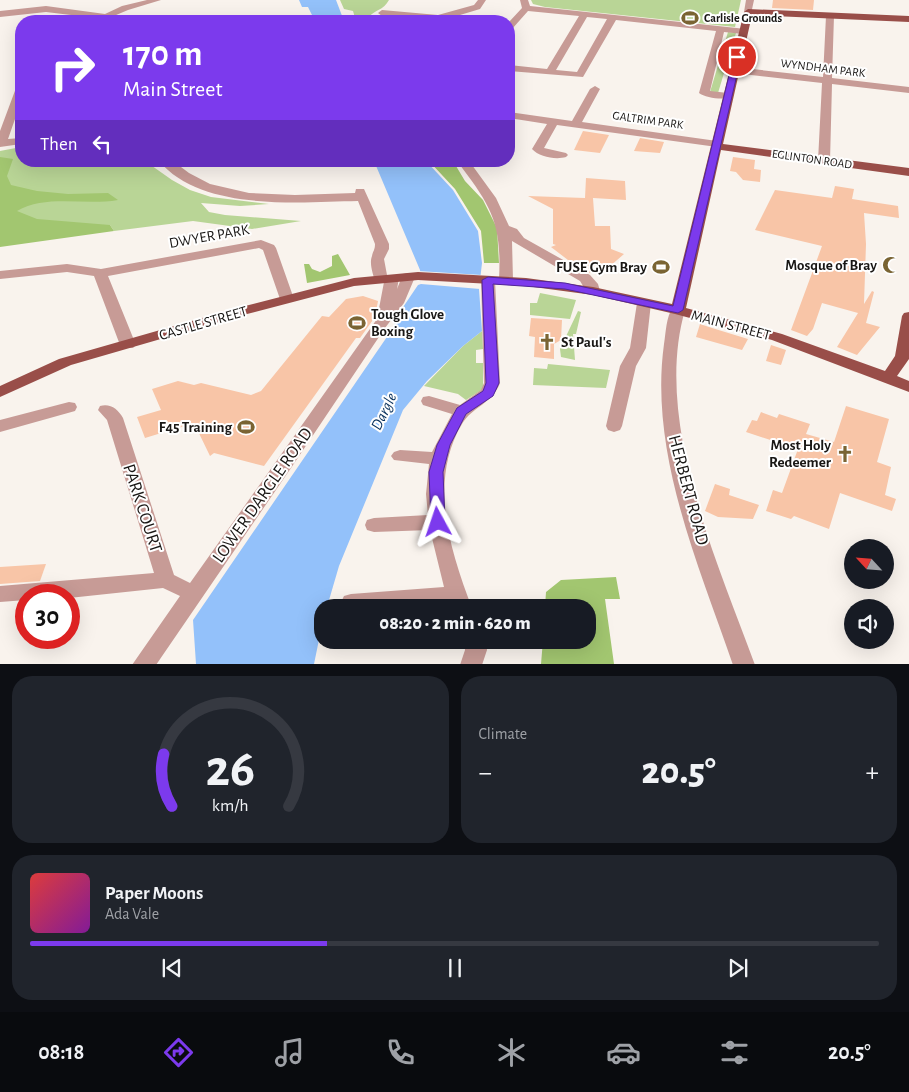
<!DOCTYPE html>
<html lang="en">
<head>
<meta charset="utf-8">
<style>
	:root { --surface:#171b24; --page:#20242c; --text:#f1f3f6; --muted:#9ea1a6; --line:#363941; --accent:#7c3aed }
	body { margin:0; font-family:"Alegreya Sans",sans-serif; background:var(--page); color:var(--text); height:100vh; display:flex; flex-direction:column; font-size:19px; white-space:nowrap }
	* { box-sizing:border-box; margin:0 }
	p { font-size:16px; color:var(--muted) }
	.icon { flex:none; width:28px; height:28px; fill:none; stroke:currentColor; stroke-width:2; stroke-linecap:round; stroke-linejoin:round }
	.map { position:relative; height:664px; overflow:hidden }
	.panel { display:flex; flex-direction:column; gap:12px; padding:12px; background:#0d0f14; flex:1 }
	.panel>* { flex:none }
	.guide { position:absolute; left:15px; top:15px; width:500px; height:152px; border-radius:20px; box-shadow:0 5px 20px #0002; background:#7c3aed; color:#fff; overflow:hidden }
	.needle { width:32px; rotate:296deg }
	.controls { position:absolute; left:844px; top:539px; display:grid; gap:10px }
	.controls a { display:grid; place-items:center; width:50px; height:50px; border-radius:50%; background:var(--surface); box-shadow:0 5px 20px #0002; font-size:25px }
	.speed { position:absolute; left:15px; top:584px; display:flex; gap:10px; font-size:25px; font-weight:700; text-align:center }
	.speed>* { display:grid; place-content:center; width:65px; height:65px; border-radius:50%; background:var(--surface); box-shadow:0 5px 20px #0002; line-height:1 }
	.speed .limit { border:8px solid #d22; background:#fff; color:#111 }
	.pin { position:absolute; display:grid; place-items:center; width:42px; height:42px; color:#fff; margin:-21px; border:2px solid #fff; border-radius:50%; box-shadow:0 1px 5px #0007 }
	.me { position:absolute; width:55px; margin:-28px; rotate:355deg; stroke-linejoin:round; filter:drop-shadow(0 0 4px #0008) }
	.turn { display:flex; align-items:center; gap:18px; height:105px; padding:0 25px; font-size:22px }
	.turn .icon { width:65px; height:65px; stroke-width:2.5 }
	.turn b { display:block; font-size:35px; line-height:42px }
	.then { display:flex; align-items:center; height:48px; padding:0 25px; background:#0003; gap:10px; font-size:19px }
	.big { font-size:38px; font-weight:800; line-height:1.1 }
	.panel .widget { flex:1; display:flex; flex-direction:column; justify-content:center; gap:8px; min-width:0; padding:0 18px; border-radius:20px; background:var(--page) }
	.panel .dial { align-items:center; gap:0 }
	.dial svg { height:130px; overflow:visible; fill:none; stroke:var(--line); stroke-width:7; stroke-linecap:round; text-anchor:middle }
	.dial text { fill:var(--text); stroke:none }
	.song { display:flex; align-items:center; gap:15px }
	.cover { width:60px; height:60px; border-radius:8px; background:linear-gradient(135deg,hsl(0 70% 55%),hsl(290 70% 35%)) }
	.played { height:5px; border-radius:2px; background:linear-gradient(90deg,var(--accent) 35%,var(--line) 35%) }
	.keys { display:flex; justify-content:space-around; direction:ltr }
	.heat { display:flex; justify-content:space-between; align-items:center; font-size:28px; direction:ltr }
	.panel .tiles { flex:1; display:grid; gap:12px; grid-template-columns:1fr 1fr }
	.widget:last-child { grid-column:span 2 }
	.trip { position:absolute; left:314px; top:599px; width:282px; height:50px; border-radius:20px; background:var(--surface); box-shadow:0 5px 20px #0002; font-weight:800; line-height:50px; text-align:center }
	.menu { display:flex; height:80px; justify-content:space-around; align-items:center; background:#090b0e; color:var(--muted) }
	.menu .icon { width:35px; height:35px }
	.menu .selected { color:var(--accent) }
	.menu b { font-size:22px; color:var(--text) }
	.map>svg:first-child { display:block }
	.green { fill:#b9d596 }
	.forest { fill:#a2c670 }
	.water { fill:#93c1fa }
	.pier { fill:#f9f3ed }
	.building { fill:#f8c5a7 }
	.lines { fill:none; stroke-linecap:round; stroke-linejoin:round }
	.minor { fill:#c79b96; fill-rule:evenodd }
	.major { fill:#994e49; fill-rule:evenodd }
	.route { fill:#7c3aed; stroke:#51269a }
	.labels { text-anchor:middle; stroke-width:4; stroke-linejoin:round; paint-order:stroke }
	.far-poi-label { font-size:12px; font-weight:bold; fill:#191715; stroke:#fff; text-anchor:start }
	.far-street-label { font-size:12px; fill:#191715; stroke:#fff }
	.street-label { font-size:15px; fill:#191715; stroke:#fff }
	.poi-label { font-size:15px; font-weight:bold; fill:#191715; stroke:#fff; text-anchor:end }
	.water-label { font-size:16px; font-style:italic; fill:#062f5b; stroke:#fff }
	.near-street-label { font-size:18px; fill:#191715; stroke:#fff }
</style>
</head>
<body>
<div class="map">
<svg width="909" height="665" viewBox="0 0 909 665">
	<rect width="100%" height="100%" fill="#f9f3ed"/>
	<g class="green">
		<path d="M340,0H389C383,11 375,9 368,18L369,21H356L353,11L344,9Z"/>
		<path d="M531,0H741L735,27L545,7L533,4Z"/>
		<path d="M728,32L736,33L718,93L710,92Z"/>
		<path d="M21,147V161H145L172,180L190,190L211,197L269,204L240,206L201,203L209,212L225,215L301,221L252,229L193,221L114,231L110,225H16L0,179V151Z"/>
		<path d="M540,293L576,300L570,319L530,315V303H537Z"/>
		<path d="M578,311L581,312L576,334H573L575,360L561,357L560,349Z"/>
		<path d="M482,331L483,349L476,350V363H483V389L466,400L458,394L424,386L463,346Z"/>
		<path d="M548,364L610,370L606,388L533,385L534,368L547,369Z"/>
	</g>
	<g class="forest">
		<path d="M0,157L13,159L7,176L11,185L37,191L68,194L108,193L118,200C85,206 46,194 17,211L37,219L110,225L114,231L0,247Z"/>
		<path d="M429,161H453L465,181L483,200L497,228L499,263H484L481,231L455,189Z"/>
		<path d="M338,254L350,275L307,283L304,264H309L312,269L320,272L332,266V256Z"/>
		<path d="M616,577L620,599H605L614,664H541L543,640H588V608L545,607L546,592L561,580Z"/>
	</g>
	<g class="water">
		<path d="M299,0H336L344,21H315L308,7H302Z"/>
		<path d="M374,161H426L453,190L478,231L482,263L479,289L482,331L463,346L427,381L403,410L339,566L327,607L322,608V625L314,664H196L193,620L391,331L395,324L393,322L418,285L421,284L420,270Z"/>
	</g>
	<path class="pier" d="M418,271L482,275L480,289L421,284Z"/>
	<g class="building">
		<path d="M773,0H814L813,10L772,8Z"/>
		<path d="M583,131L609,135L600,153L574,150Z"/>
		<path d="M640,138L664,142L660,153L634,151Z"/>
		<path d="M733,157L755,160L754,169L761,170L760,182L743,180L736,172L730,171Z"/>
		<path d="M586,178L625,181L626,200L593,198L595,226H610L611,249L624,254L609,267L601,264L590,273L568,260L551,247L556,245L553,244V209L528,196L585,198Z"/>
		<path d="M835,186L854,189L852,199L898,206L899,218L864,213L866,244L864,304L872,291L874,292L866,323L880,327L857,355L837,347L858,313L822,303L813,329L807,336L791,330L822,246L755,230L775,190L832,198Z"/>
		<path d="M363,296L378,301L375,317L360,338H356L264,466L214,453L210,456L194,423L145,438L137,417L161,410L152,389L178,381L194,385L201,383L251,395L261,391L322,316L329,317L346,299Z"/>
		<path d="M531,318L562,320L561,340L554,344V359L534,357L535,337L529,336Z"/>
		<path d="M700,324L712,328L748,339L742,350L696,337Z"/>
		<path d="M771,345L786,350L781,365L766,361Z"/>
		<path d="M846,406L889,419L877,462L891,467L885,495L896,499L892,511L840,493L829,529L794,516L791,519L766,511L773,490L782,493L798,449L746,432L752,420L757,421L761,412L777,418L779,414L810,424L806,434L834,442Z"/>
		<path d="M715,484L730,489L729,495L759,505L753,519L718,517L705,511Z"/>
		<path d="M46,564L40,581L0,584V567Z"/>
	</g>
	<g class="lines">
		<g class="minor">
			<path d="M147,0H161L128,10L102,21H91L96,18L46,12L0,17V11L46,6L105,14L122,6Z"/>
			<path d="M478,0H486L480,9L440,21L382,16L378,13L382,10L438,15L474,5Z"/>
			<path d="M520,0H528L530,6L746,29L747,31L743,34L724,32L710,91L728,93L733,96C726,101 706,98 699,93L716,31L616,20L583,77L509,71V65L547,69L579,16L528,11L512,29L509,30V22L522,8ZM587,17L607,19L577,72L556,70Z"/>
			<path d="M746,0H754L751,14L744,12Z"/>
			<path d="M830,13L834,16L832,78L909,87V93L832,84L830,161L824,164L818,161L822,83L734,73L729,70L734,67L823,77L826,16Z"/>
			<path d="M21,85V102L8,139L21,138V144L0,147V131L16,88Z"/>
			<path d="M595,86L600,89L582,122L717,141L723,144L717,147L557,125L544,148L566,153L568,155L566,157C556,160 539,157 532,149L547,124L509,118V112L572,121L590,89Z"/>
			<path d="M159,161H173L189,173L210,184L249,193L295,195L355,193L356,189H364L389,244V249L384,259L387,275H397L399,278L397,289L403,274L408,273L415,277L404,303L385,328L291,468L156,665H132L180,596L163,588L69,598V595H26V600L0,602V586L154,573L107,420L98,410L100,406C110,403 118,409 123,418L174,575L190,583L377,319L384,282H376C373,276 369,263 372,256C373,251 375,250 375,244L358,201C299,202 202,212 159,161Z"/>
			<path d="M457,161H469L472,165L496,198L509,226L517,229L524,238L590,275L598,284L600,291L598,294H588L580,281L512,241L513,280L511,283H501L499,280C502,222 491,206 457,161Z"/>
			<path d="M261,240L274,245L276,248L294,299L292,302H282L280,299L263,250L259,248L108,276L136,345L133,348H123L120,345L94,276L67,272L0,279V271L67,264L101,269Z"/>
			<path d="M488,276L495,280L500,383C493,403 472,407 462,424C428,481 450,550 472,608H452L450,603L389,608H344L341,602L344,596L351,594L444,587L430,530L374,532L367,530L365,525L367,520L374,518L428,515L426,494L429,464L394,460L391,456L394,452L400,450L432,452L452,414L423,405L421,401L423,397L429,396L460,405L481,390L484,383L481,280Z"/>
			<path d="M644,299L649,300L651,303L646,348L636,366L622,426L620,430L614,432L608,430L606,426L620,366L630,348L637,303L639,300Z"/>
			<path d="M678,306L683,307L685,310C653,421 717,561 755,665H733C698,563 649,453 664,344C666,332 666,317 673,307Z"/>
			<path d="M69,402L75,403L77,407L75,411L0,432V420Z"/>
			<path d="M464,640H486L487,650L482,665H460L465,650Z"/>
		</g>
		<path class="major" d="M748,9L909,16V22L752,15L723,144L909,168V176L721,150L686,308L782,334L885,371L895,356L902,316L904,313L909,312V359L897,376L909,381V392L772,340L675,314L593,295L526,286L418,280L354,286L247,314L71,365L0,397V386L59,359L237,308L354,278L418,272L526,278L593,287L672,304L744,12Z"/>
	</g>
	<path class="route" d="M734,55L741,57L683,310L678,313L565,289L493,284L499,383L493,396L466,414L450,445L443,472L445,522L443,526L438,528L433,526L431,522L429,472L437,445L457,408L483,391L486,383L482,280L488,277L565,283L673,306Z"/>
	<defs>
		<g id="stadium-bare" transform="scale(1.35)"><path d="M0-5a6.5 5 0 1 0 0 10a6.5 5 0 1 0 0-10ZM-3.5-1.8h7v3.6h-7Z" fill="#7a6433" stroke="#fff" stroke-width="2.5" paint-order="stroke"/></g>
		<g id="mosque-bare" transform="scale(1.35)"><path d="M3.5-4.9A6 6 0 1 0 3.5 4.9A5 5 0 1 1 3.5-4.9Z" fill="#7a6433" stroke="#fff" stroke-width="2.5" paint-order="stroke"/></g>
		<g id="church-bare" transform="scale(1.35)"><path d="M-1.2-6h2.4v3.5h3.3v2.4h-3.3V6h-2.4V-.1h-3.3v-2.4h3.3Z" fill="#7a6433" stroke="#fff" stroke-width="2.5" paint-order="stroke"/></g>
	</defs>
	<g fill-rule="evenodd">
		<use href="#stadium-bare" x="690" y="18"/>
		<use href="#mosque-bare" x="891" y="265"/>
		<use href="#stadium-bare" x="661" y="267"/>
		<use href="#stadium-bare" x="357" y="323"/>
		<use href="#church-bare" x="547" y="342"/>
		<use href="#stadium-bare" x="246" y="427"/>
		<use href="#church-bare" x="845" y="454"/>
	</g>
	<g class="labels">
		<g class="far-poi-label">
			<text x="704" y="22">Carlisle Grounds</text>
		</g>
		<g class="far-street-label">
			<text transform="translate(823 68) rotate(7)" y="4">WYNDHAM PARK</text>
			<text transform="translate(648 120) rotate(8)" y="4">GALTRIM PARK</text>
			<text transform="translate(812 159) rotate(8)" y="4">EGLINTON ROAD</text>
		</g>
		<g class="street-label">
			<text transform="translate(209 236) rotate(-10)" y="5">DWYER PARK</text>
			<text transform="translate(203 323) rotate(-16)" y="5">CASTLE STREET</text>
			<text transform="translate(731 325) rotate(15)" y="5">MAIN STREET</text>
		</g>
		<g class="poi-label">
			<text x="877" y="270">Mosque of Bray</text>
			<text x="647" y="272">FUSE Gym Bray</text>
			<text x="371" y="319" text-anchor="start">Tough Glove<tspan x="371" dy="17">Boxing</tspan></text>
			<text x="561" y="347" text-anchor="start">St Paul's</text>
			<text x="232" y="432">F45 Training</text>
			<text x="831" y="450">Most Holy<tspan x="831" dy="17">Redeemer</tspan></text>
		</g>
		<g class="water-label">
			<text transform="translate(383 411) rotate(-64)" y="6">Dargle</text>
		</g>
		<g class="near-street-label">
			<text transform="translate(689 490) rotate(75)" y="6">HERBERT ROAD</text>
			<text transform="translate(262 495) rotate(-55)" y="6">LOWER DARGLE ROAD</text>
			<text transform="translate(143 508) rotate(72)" y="6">PARK COURT</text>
		</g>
	</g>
</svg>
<div class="controls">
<a><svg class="needle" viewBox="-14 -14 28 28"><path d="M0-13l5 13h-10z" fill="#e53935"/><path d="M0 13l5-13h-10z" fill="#9ea1a6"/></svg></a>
<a><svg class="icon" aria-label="sound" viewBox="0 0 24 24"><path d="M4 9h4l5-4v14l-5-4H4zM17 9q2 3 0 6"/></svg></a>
</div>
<div class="speed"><div class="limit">30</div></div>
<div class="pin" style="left:737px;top:57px;background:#d93025"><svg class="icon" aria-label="arrive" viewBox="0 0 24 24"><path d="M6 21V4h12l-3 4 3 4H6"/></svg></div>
<svg class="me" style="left:438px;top:522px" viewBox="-20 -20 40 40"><path d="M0-17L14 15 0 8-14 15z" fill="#7c3aed" stroke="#fff" stroke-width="4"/></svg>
<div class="trip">08:20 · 2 min · 620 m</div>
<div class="guide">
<div class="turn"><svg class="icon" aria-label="right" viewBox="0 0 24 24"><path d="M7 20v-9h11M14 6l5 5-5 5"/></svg><div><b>170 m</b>Main Street</div></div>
<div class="then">Then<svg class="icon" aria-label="left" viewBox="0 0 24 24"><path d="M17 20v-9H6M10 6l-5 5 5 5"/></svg></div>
</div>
</div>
<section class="panel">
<div class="tiles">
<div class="widget dial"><svg viewBox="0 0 100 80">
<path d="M14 69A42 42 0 1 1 86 69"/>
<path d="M14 69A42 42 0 0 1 9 37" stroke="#7c3aed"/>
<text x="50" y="56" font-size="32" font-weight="700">26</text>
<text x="50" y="72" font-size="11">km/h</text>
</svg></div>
<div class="widget"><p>Climate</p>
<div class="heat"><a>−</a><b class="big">20.5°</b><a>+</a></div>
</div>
<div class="widget">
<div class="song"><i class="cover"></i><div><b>Paper Moons</b><p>Ada Vale</p></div></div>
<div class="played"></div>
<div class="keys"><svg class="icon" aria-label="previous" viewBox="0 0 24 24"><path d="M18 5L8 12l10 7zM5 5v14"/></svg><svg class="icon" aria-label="pause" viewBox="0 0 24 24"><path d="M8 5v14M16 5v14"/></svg><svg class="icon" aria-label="next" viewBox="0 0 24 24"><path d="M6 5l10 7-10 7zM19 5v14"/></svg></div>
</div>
</div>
</section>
<nav class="menu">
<b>08:18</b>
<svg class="icon selected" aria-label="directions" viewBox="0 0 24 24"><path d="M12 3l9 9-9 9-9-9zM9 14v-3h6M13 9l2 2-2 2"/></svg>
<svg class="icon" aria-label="music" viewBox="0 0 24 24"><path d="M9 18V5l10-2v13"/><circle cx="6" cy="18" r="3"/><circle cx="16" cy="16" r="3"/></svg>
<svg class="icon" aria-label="phone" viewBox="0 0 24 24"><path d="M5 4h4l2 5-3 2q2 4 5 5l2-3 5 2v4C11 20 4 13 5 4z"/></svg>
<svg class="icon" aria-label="climate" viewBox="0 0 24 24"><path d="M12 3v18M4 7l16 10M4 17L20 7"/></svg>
<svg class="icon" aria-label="car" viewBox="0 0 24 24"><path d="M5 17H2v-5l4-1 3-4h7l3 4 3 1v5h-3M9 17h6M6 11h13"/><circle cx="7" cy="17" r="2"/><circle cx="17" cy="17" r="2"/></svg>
<svg class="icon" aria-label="filters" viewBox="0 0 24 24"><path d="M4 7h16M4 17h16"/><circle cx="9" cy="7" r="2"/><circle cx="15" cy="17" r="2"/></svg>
<b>20.5°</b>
</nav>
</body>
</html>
